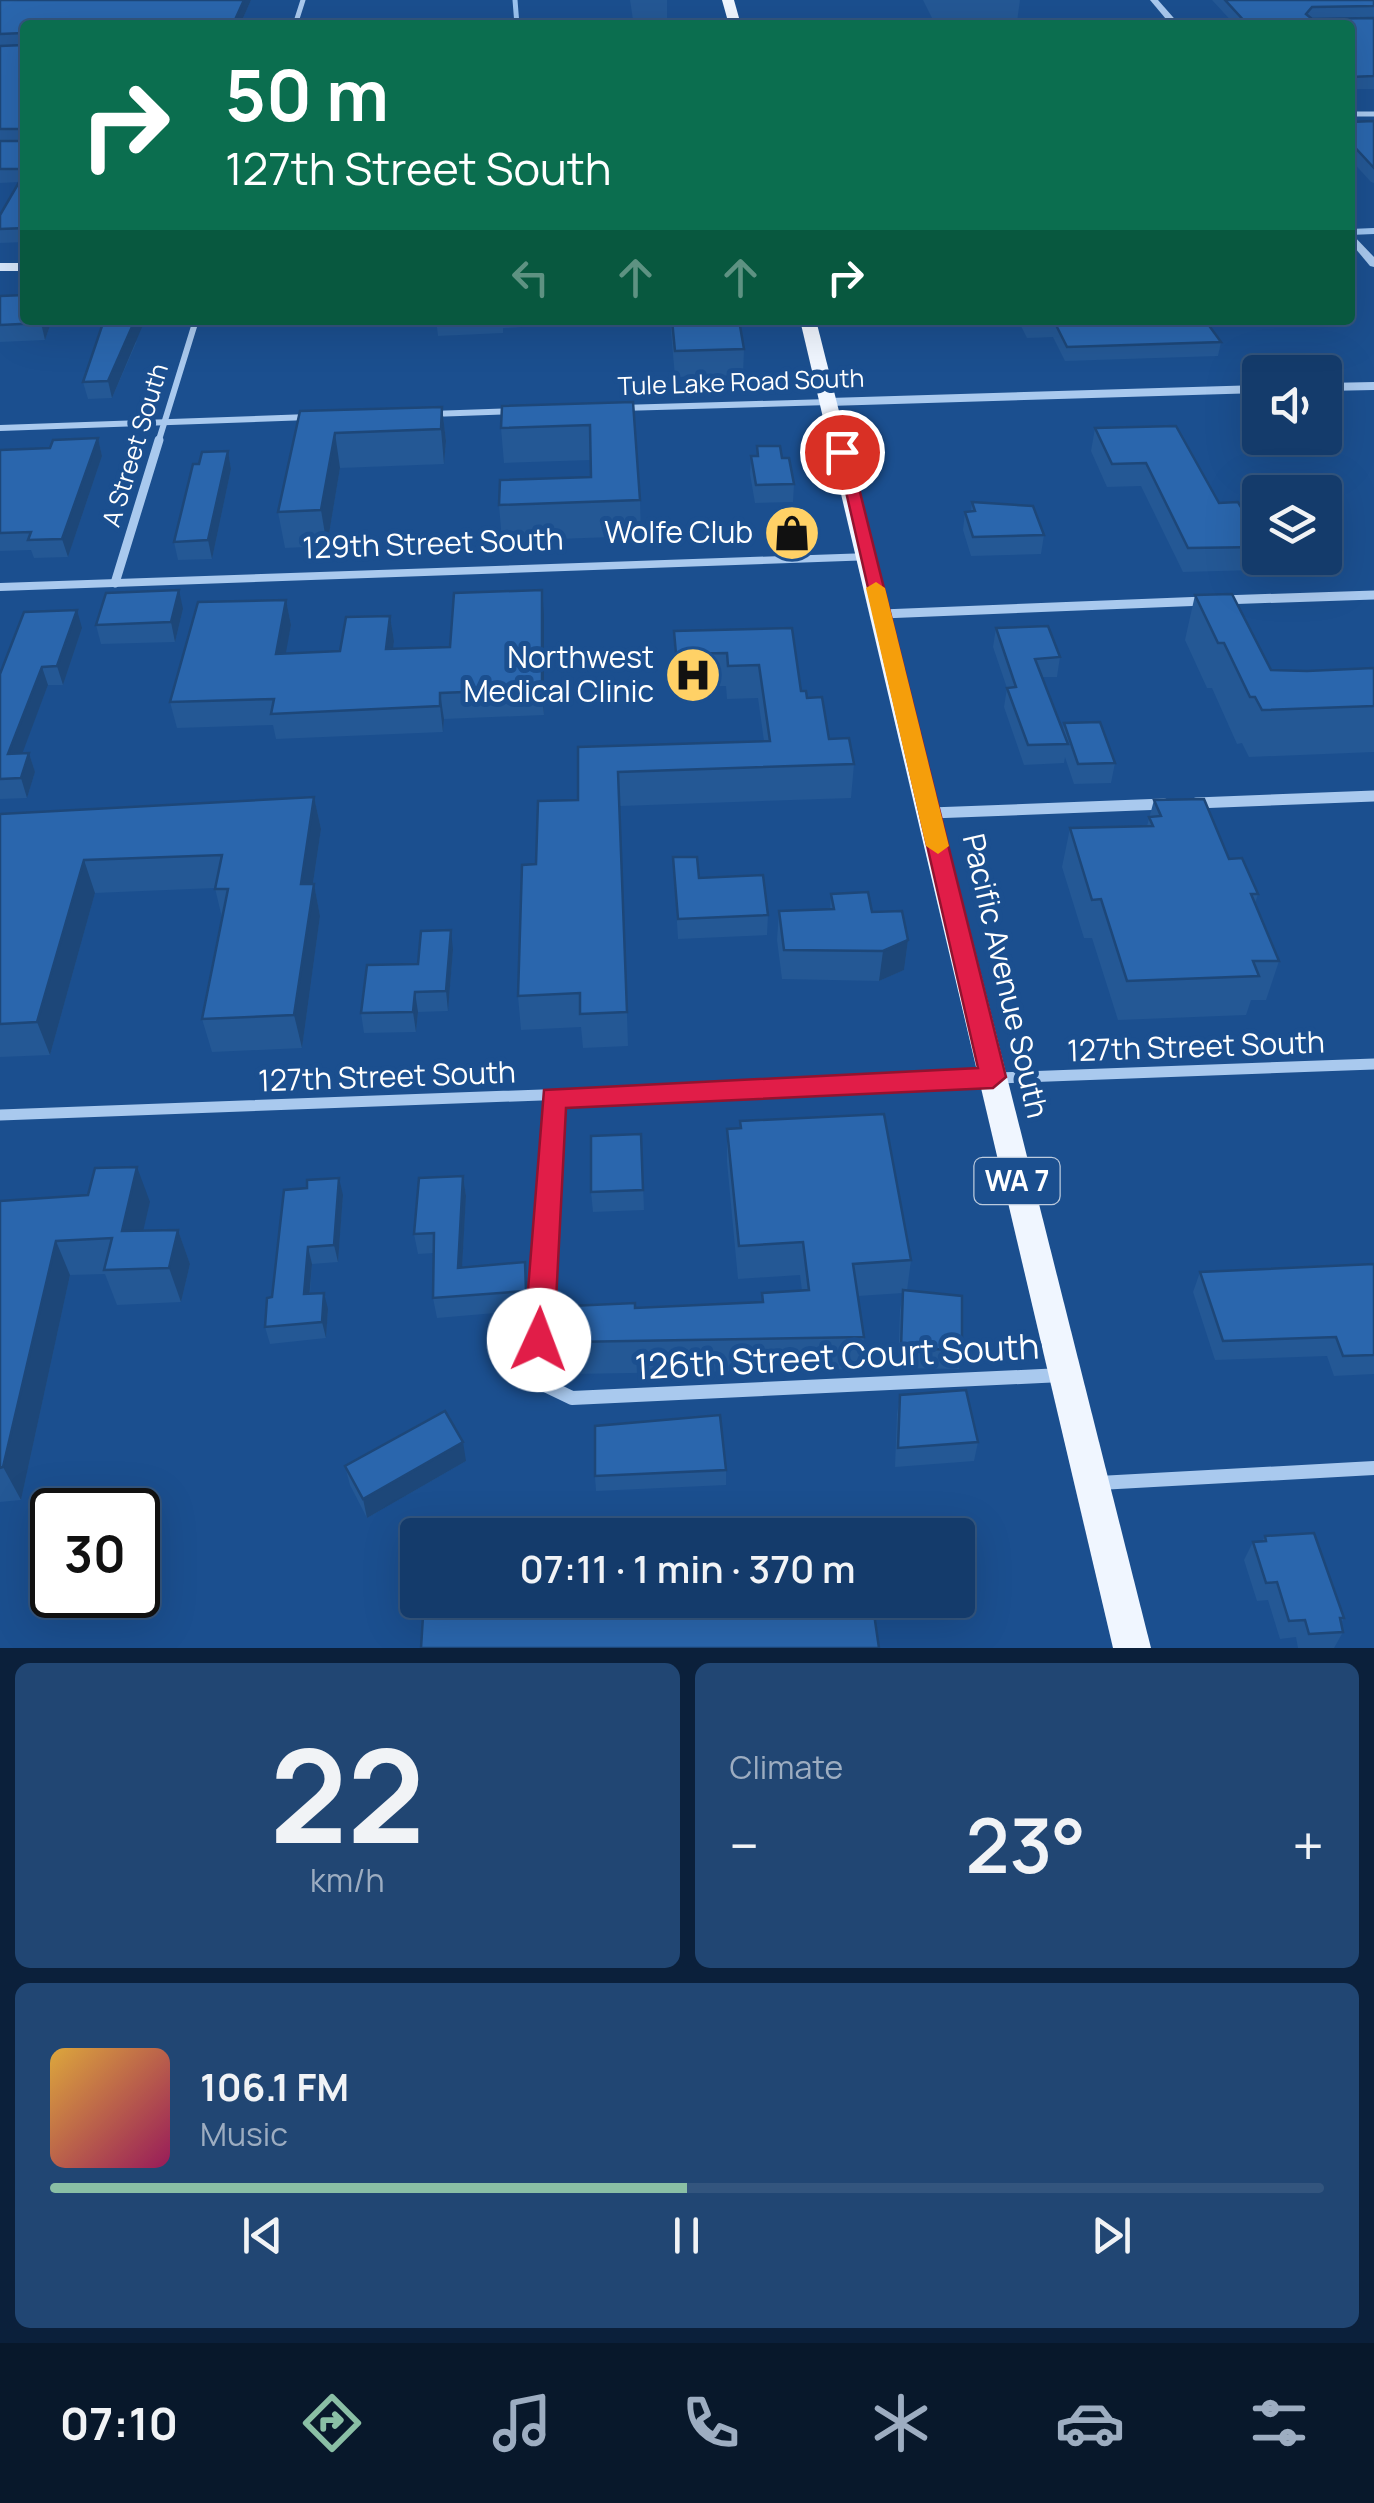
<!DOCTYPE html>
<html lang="en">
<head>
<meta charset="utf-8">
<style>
	:root { --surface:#143b6b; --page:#214673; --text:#f1f3f6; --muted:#9dadc1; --line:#33557e; --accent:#8abfa5 }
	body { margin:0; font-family:Manrope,sans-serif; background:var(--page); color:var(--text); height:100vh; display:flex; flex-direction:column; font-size:38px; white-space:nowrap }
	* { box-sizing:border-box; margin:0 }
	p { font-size:32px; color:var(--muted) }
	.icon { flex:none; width:55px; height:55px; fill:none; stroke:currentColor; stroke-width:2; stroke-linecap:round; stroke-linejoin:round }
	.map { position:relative; height:1648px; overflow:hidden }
	.panel { display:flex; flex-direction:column; gap:15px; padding:15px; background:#0b203b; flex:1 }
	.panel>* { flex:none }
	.guide { position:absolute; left:20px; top:20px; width:1335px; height:305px; border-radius:10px; box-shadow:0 10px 40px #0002,0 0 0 2px var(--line); background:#0b6e4f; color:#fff; overflow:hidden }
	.tools { position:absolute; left:1242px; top:355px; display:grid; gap:20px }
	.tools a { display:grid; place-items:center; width:100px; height:100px; border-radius:10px; background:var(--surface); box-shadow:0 10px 40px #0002,0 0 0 2px var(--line); font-size:50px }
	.speed { position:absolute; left:30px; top:1488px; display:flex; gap:20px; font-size:50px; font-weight:700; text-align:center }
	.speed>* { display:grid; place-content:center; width:130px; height:130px; border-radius:50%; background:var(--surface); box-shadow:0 10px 40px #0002,0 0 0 2px var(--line); line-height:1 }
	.speed .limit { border:5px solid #111; border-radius:15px; background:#fff; color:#111 }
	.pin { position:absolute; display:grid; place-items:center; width:85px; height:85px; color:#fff; margin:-42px; border:5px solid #fff; border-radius:50%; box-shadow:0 2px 10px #0007 }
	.me { position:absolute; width:110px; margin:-55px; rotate:2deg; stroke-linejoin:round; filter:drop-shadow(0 0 8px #0008) }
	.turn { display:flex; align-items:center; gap:35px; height:210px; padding:0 40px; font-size:45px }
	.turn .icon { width:130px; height:130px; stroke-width:2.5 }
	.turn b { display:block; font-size:70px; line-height:85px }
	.lanes { display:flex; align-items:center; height:95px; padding:0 40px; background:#0003; justify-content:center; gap:50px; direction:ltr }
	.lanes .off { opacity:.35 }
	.big { font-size:75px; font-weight:600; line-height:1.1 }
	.panel .tile { flex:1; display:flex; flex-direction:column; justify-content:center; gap:15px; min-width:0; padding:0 35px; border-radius:15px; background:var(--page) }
	.panel .dial { align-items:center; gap:0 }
	.dial b { font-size:130px; line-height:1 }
	.song { display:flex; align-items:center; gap:30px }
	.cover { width:120px; height:120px; border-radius:15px; background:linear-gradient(135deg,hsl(40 70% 55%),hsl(330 70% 35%)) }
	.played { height:10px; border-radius:5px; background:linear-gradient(90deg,var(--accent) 50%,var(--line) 50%) }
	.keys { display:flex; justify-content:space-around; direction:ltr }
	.heat { display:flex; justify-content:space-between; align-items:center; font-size:55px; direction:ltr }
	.panel .tiles { flex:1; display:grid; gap:15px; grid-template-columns:1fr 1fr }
	.tile:last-child { grid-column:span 2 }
	.trip { position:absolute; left:400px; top:1518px; width:575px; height:100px; border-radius:10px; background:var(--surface); box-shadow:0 10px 40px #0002,0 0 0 2px var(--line); font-weight:600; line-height:100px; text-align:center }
	.dock { display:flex; height:160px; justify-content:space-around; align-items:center; background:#08182b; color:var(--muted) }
	.dock .icon { width:70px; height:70px }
	.dock .active { color:var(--accent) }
	.dock b { font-size:45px; color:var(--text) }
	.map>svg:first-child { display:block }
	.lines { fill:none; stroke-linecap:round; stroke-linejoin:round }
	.stream-far1 { stroke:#9cc4f0; stroke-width:5 }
	.stream { stroke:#9cc4f0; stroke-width:6 }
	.minor-far4 { stroke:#a9c9ee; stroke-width:5 }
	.minor-far3 { stroke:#a9c9ee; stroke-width:6 }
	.minor-far2 { stroke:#a9c9ee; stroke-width:9 }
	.minor-far1 { stroke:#a9c9ee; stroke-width:11 }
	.minor { stroke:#a9c9ee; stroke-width:14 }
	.tertiary { fill:#a9c9ee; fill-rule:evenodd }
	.secondary { fill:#d6e6fa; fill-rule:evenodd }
	.primary { fill:#f0f6ff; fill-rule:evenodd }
	.wall { fill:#245895 }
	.shaded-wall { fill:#1d4779 }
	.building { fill:#2a66ad; stroke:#1d4779; stroke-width:2.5 }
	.route { fill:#e11d48; stroke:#92132f; stroke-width:2.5 }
	.slow { fill:#f59e0b }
	.labels { text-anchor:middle; stroke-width:10; stroke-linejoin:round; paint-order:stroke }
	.far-street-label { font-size:25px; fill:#fff; stroke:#1b4f8f }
	.shield { fill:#1b4f8f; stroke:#bbcadd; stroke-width:2.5 }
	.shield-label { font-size:28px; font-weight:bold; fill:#fff }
	.poi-label { font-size:30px; fill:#fff; stroke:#1b4f8f; text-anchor:end }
	.street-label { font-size:30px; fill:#fff; stroke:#1b4f8f }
	.near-street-label { font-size:35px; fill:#fff; stroke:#1b4f8f }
</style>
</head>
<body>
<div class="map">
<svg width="1374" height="1648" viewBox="0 0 1374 1648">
	<rect width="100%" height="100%" fill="#1b4f8f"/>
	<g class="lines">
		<path class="stream-far1" d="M515,0L517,25"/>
		<path class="stream" d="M1350,232L1374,231"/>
		<g class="minor-far4">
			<path d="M295,25L303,0"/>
			<path d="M1350,114H1374"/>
		</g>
		<g class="minor-far3">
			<path d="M621,408L829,402"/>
			<path d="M431,414L514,411"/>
			<path d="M0,428L309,417"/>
			<path d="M158,443L196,320"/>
		</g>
		<g class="minor-far2">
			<path d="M115,583L159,440"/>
			<path d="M1222,600L1374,595"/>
			<path d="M882,614L1205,601"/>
		</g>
		<g class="minor-far1">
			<path d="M1196,803L1374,796"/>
			<path d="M931,813L1164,804"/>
			<path d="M0,1115L1374,1064"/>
			<path d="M550,1150L553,1098"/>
		</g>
		<g class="minor">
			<path d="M550,1147L539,1340L545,1385L572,1398L1062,1375"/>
			<path d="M1099,1483L1374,1468"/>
		</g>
		<g class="tertiary">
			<path d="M1150,0H1158L1180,25H1171Z"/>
			<path d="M1350,232L1374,257V267L1370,266L1350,242Z"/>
			<path d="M1374,382V390L1325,391V383Z"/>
			<path d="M1260,385V393L829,406L823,402L829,398Z"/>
			<path d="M869,553L876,557L874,560L0,591V583Z"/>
		</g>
		<rect class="secondary" x="0" y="263" width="25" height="8"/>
		<g class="primary">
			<path d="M722,0H734L741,25H729Z"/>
			<path d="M800,320H816L1151,1648H1113Z"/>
		</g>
	</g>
	<g class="wall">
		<path d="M0,0H251L240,25H25V242L0,243V215L19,182L0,183Z"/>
		<path d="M630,0H667V19L633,20Z"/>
		<path d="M923,0H1020L1017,22L935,24Z"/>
		<path d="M1212,0H1374V89H1350V25H1235Z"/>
		<path d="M1374,121V183L1371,182L1350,159V122Z"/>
		<path d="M0,296L25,320H52L45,340L0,342Z"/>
		<path d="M436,320H619V322L503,328V333L438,336Z"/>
		<path d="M670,320H739L744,349L743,375L675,377Z"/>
		<path d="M1018,320H1205L1221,342L1218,356L1065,361L1053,337L1027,338Z"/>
		<path d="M137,341L112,398L88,399L83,382Z"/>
		<path d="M633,402L640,500L641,536L502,541L499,505L591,477V460L504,463L501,428Z"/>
		<path d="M442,407L446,441L444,464L340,468L327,546L285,548L278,512L300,411Z"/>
		<path d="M1095,428L1219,503L1260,540L1261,558L1257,570L1183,572L1141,486L1107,487L1091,451Z"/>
		<path d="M98,438L102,456L68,557L34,558L31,550L0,551V450L50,448Z"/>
		<path d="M757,446L782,458L794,484L793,502L755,503L750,474L751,456H757Z"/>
		<path d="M228,451L231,469L212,559L178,560L174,542L199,464Z"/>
		<path d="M972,502L1044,535L1041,554L971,556L963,530L965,512L971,511Z"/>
		<path d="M1195,595L1271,670L1307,671L1374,668V752L1249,757L1242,743L1237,744L1212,688H1207L1185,640Z"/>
		<path d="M286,600L291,625L285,653L340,651L390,616L394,641L393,649L450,647L544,615V715L444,719L443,732L276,739L273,725L177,728L170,702Z"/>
		<path d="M183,609L175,642L101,644L96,625Z"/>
		<path d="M82,628L63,685H48L22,753H29L35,772L27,798L0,799V674Z"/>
		<path d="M792,628L801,691L807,698L829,739L854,764L851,798L620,806L628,1046L583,1048L581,1027L521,1030L518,996L536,864L578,800V747L764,741L758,698L727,699L726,686L676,687L674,631Z"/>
		<path d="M996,628L1060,657L1057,677H1042L1063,730L1064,723L1115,763L1111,783L1074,784L1065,757L1064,763L1024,765L1004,707L1007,688L993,647Z"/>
		<path d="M314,797L321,829L313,884H314L320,916L302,1048L212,1052L202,1019L222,918L215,888L95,893L50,1055L0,1057V814Z"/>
		<path d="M1154,800L1229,859L1258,894L1255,903L1279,961L1266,1000H1251L1246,1015L1118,1020L1092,938H1084L1062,867L1070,828L1147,826Z"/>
		<path d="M673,857L699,878L768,915L767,935L678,939Z"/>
		<path d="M831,894L872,912L908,940L904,970L879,981L782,979L777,940L779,911L830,909Z"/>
		<path d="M453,950L448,1011L418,1012L416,1032L364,1033L361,1013L418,964Z"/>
		<path d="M740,1121L911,1260L907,1291L962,1350L959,1369L898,1368L900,1310L903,1293L858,1296L864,1337L860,1369L572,1374L569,1342L635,1308L762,1302V1293L802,1291L800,1275L738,1279L727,1162V1129L740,1128Z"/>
		<path d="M641,1134L644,1210L593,1212L591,1192Z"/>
		<path d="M463,1176L466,1196L462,1267L525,1262L529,1310L437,1318L433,1298L434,1253L418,1254L414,1234Z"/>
		<path d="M343,1195L338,1262L312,1264L310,1294L328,1309L326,1338L270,1344L265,1327L272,1297Z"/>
		<path d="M0,1201L150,1202L143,1231L178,1230L190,1264L181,1302L117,1305L105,1274L70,1275L21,1500L0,1502Z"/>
		<path d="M1374,1264V1374L1334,1376L1327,1356L1215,1360L1193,1292L1200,1272Z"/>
		<path d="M900,1395L978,1442L974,1461L895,1467L897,1414Z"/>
		<path d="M466,1461L367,1518L350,1485L345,1466Z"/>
		<path d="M726,1470V1485L596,1491L595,1476Z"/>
		<path d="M1265,1536L1344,1618L1341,1623L1343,1632L1334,1648H1298L1296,1637L1280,1639L1268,1600L1257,1601L1244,1560L1253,1542H1262Z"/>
	</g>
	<g class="shaded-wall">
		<path d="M244,0H251L240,25H235L234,22Z"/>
		<path d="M42,320H52L45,340L41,323Z"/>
		<path d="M135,320H145L112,398L108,381Z"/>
		<path d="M442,407L446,441L444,464L441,429Z"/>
		<path d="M335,433L340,468L327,546L321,510Z"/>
		<path d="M98,438L102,456L68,557L62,539Z"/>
		<path d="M228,451L231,469L212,559L208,540Z"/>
		<path d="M179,590L183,609L175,642L171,622Z"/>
		<path d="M542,590L544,615V715L542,689Z"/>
		<path d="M286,600L291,625L281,679L276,654Z"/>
		<path d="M77,610L82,628L63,685L57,666Z"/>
		<path d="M390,616L394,641L390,675L386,649Z"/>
		<path d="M42,667L48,685L15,773L8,754Z"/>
		<path d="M440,693L444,719L443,732L440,706Z"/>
		<path d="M29,753L35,772L27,798L21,778Z"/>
		<path d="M314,797L321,829L308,917L301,884Z"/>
		<path d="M84,860L95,893L50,1055L37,1022Z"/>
		<path d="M314,884L320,916L302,1048L294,1015Z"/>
		<path d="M451,930L453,950L448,1011L446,991Z"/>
		<path d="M908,940L904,970L879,981L883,951Z"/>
		<path d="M415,992L418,1012L416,1032L413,1012Z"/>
		<path d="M137,1167L150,1202L135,1266L122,1231Z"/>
		<path d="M463,1176L466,1196L461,1287L458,1268Z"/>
		<path d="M339,1178L343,1195L338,1262L334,1245Z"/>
		<path d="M178,1230L190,1264L181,1302L169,1268Z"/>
		<path d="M56,1241L70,1275L21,1500L3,1467Z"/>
		<path d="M308,1247L312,1264L308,1311L304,1294Z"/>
		<path d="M324,1293L328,1309L326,1338L322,1322Z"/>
		<path d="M463,1442L466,1461L367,1518L363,1499Z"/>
	</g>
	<g class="building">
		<path d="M0,0H244L234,22L203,23L202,25H25V35L23,33L0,34Z"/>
		<path d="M1225,0H1374V6L1312,7L1306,14L1312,19L1374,18V76L1350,77V25H1248Z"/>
		<path d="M25,42V132L23,129H0V46L23,45Z"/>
		<path d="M1374,121V168L1350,142V122Z"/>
		<path d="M25,139V169H0V141H23Z"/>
		<path d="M25,172V228L0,229V215Z"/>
		<path d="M25,295V320H42L41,323L0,325V296Z"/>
		<path d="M104,320H135L108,381L83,382Z"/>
		<path d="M672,320H739L744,349L675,351Z"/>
		<path d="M1026,320H1205L1221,342L1067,347L1055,323L1029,325Z"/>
		<path d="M633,402L640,500L499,505L500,480L591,477L590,425L501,428L502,406Z"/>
		<path d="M442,407L441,429L335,433L321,510L278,512L300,411Z"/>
		<path d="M1176,426L1219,503L1238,502L1260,540V547L1188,548L1146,463L1112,464L1095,428Z"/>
		<path d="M98,438L62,539L28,540L31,532L0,533V450L50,448L53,440Z"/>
		<path d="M757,446H780L782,458H789L794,484L756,485L751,456H758Z"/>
		<path d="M228,451L208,540L174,542L193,464H199L202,452Z"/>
		<path d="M972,502L1033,506L1044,535L973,537L965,512L975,511Z"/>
		<path d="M179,590L171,622L96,625L106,593Z"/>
		<path d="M542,590V689L440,693V706L271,714L274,699L170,702L198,602L286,600L276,654L340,651L346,617L390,616L386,649L450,647L454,593Z"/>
		<path d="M1232,594L1271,670L1307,671L1374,668V706L1262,710L1255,697H1250L1224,643H1218L1195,595Z"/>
		<path d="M77,610L57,666L42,667L8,754L29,753L21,778L0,779V674L24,612Z"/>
		<path d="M1048,626L1060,657L1035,659L1068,744L1028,745L1007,688L1016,687L996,628Z"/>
		<path d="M792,628L801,691H806L807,698L822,697L829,739L849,738L854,764L618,772L627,1012L580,1014V993L518,996L522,865L536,864L538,801L578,800V747L770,741L759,665L728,666L727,653L676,654L674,631Z"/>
		<path d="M1100,722L1115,763L1078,764L1064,723Z"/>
		<path d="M314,797L301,884H314L294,1015L202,1019L228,889H215L222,855L84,860L37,1022L0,1024V814Z"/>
		<path d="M1204,799L1229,859L1242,858L1258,894H1251L1279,961H1253L1259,976L1127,981L1101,899L1092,900L1070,828L1153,826L1149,817L1161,816L1154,800Z"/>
		<path d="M673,857H697L699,878L763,875L768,915L678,919Z"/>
		<path d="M868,892L872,912L902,911L908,940L883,951L784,950L779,911L834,909L831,894Z"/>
		<path d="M451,930L446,991L415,992L413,1012L361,1013L367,965L418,964L421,931Z"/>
		<path d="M884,1114L911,1260L853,1264L864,1337L569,1342L570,1306L635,1303V1308L763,1302L762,1293L809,1290L803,1242L739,1246L727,1129L741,1128L740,1121Z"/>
		<path d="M641,1134L643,1190L591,1192V1136Z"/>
		<path d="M137,1167L122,1231L178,1230L169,1268L104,1270L112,1238L56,1241L3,1467L0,1468V1201L88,1195L95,1168Z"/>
		<path d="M463,1176L458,1268L525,1262L526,1291L433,1298L434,1233L414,1234L419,1178Z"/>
		<path d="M339,1178L334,1245L308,1247L304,1294L324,1293L322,1322L265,1327L267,1298L272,1297L284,1190L307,1188V1180Z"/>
		<path d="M1374,1264V1355L1343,1356L1336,1337L1223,1341L1200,1272Z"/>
		<path d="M903,1290L962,1296V1350L901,1348Z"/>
		<path d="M966,1390L978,1442L898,1448L900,1395Z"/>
		<path d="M445,1411L463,1442L363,1499L345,1466Z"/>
		<path d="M720,1415L726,1470L595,1476V1426Z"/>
		<path d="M1314,1533L1344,1618H1340L1343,1632L1309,1634L1305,1620L1289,1621L1277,1582L1266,1583L1253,1542L1266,1541L1265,1536Z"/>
		<path d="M424,1600H872L879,1648H421Z"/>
	</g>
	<path class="route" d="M836,448L850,452L1006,1077L993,1088L566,1108L554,1340L550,1349L539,1353L528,1349L524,1340L544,1090L978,1068Z"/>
	<path class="slow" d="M876,582L885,588L949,846L938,854L926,846L866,588Z"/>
	<defs>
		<g id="shop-disc" transform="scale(2.875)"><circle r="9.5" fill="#ffd166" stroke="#1b4f8f"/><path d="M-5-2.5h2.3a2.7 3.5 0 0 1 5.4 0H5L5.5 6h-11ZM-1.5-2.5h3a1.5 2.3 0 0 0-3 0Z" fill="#111"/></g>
		<g id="hospital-disc" transform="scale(2.875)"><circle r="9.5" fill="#ffd166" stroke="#1b4f8f"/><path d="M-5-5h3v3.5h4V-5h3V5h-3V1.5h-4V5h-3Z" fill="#111"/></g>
	</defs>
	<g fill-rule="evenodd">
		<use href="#shop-disc" x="792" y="533"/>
		<use href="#hospital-disc" x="693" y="675"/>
	</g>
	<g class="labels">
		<g class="far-street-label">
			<text transform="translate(741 382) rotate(-2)" y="9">Tule Lake Road South</text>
			<text transform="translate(135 445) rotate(-73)" y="9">A Street South</text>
		</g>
		<rect class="shield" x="974.5" y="1158" width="85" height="46" rx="8"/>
		<g class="shield-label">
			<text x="1017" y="1191">WA 7</text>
		</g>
		<g class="poi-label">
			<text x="753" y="543">Wolfe Club</text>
			<text x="654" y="668">Northwest<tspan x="654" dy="34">Medical Clinic</tspan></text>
		</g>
		<g class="street-label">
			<text transform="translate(433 544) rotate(-2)" y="10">129th Street South</text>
			<text transform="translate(1005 976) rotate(77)" y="10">Pacific Avenue South</text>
			<text transform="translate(1196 1047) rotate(-2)" y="10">127th Street South</text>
			<text transform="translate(387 1077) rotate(-2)" y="10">127th Street South</text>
		</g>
		<g class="near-street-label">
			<text transform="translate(837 1357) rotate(-3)" y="12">126th Street Court South</text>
		</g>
	</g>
</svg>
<div class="tools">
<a><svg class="icon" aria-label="sound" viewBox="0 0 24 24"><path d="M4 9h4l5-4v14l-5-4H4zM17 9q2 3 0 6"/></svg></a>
<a><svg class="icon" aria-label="layers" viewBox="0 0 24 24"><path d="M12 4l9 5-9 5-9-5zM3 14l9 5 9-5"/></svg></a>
</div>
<div class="speed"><div class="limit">30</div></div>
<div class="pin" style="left:842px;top:452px;background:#d93025"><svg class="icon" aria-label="arrive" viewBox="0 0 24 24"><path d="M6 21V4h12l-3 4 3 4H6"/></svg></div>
<svg class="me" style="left:539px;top:1340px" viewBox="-20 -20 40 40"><circle r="19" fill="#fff"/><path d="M0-13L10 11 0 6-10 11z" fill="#e11d48"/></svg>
<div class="trip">07:11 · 1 min · 370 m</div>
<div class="guide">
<div class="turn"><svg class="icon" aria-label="right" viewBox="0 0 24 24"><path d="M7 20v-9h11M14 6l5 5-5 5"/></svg><div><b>50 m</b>127th Street South</div></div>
<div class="lanes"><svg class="icon off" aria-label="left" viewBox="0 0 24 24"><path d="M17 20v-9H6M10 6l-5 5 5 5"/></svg><svg class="icon off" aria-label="ahead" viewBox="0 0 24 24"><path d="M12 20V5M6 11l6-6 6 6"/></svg><svg class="icon off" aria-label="ahead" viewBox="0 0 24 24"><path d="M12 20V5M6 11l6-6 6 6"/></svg><svg class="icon" aria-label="right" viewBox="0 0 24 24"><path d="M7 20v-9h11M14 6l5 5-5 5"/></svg></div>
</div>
</div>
<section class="panel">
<div class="tiles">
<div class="tile dial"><b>22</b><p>km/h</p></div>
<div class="tile"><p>Climate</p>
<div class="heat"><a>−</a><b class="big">23°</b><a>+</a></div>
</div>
<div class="tile">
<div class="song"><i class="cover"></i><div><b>106.1 FM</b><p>Music</p></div></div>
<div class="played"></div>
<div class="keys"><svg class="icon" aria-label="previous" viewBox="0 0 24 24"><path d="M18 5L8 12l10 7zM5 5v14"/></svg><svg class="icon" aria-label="pause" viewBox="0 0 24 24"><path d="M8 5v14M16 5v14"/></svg><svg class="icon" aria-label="next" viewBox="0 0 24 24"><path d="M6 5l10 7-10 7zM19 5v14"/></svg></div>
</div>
</div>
</section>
<nav class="dock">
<b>07:10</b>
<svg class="icon active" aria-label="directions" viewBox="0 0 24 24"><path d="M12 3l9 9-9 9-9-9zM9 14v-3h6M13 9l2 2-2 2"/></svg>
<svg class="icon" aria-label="music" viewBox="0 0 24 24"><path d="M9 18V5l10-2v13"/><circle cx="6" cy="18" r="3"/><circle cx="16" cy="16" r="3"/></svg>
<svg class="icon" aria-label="phone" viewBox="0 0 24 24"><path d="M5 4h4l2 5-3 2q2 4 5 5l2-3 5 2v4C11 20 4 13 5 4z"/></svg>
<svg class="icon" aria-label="climate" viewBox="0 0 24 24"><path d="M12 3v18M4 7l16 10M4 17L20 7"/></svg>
<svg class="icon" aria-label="car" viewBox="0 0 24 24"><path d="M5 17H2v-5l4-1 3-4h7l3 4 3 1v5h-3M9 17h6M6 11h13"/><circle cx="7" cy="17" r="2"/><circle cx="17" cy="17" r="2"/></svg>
<svg class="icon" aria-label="filters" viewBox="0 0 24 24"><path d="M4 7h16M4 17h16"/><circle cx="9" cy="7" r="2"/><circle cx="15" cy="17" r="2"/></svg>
</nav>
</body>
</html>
